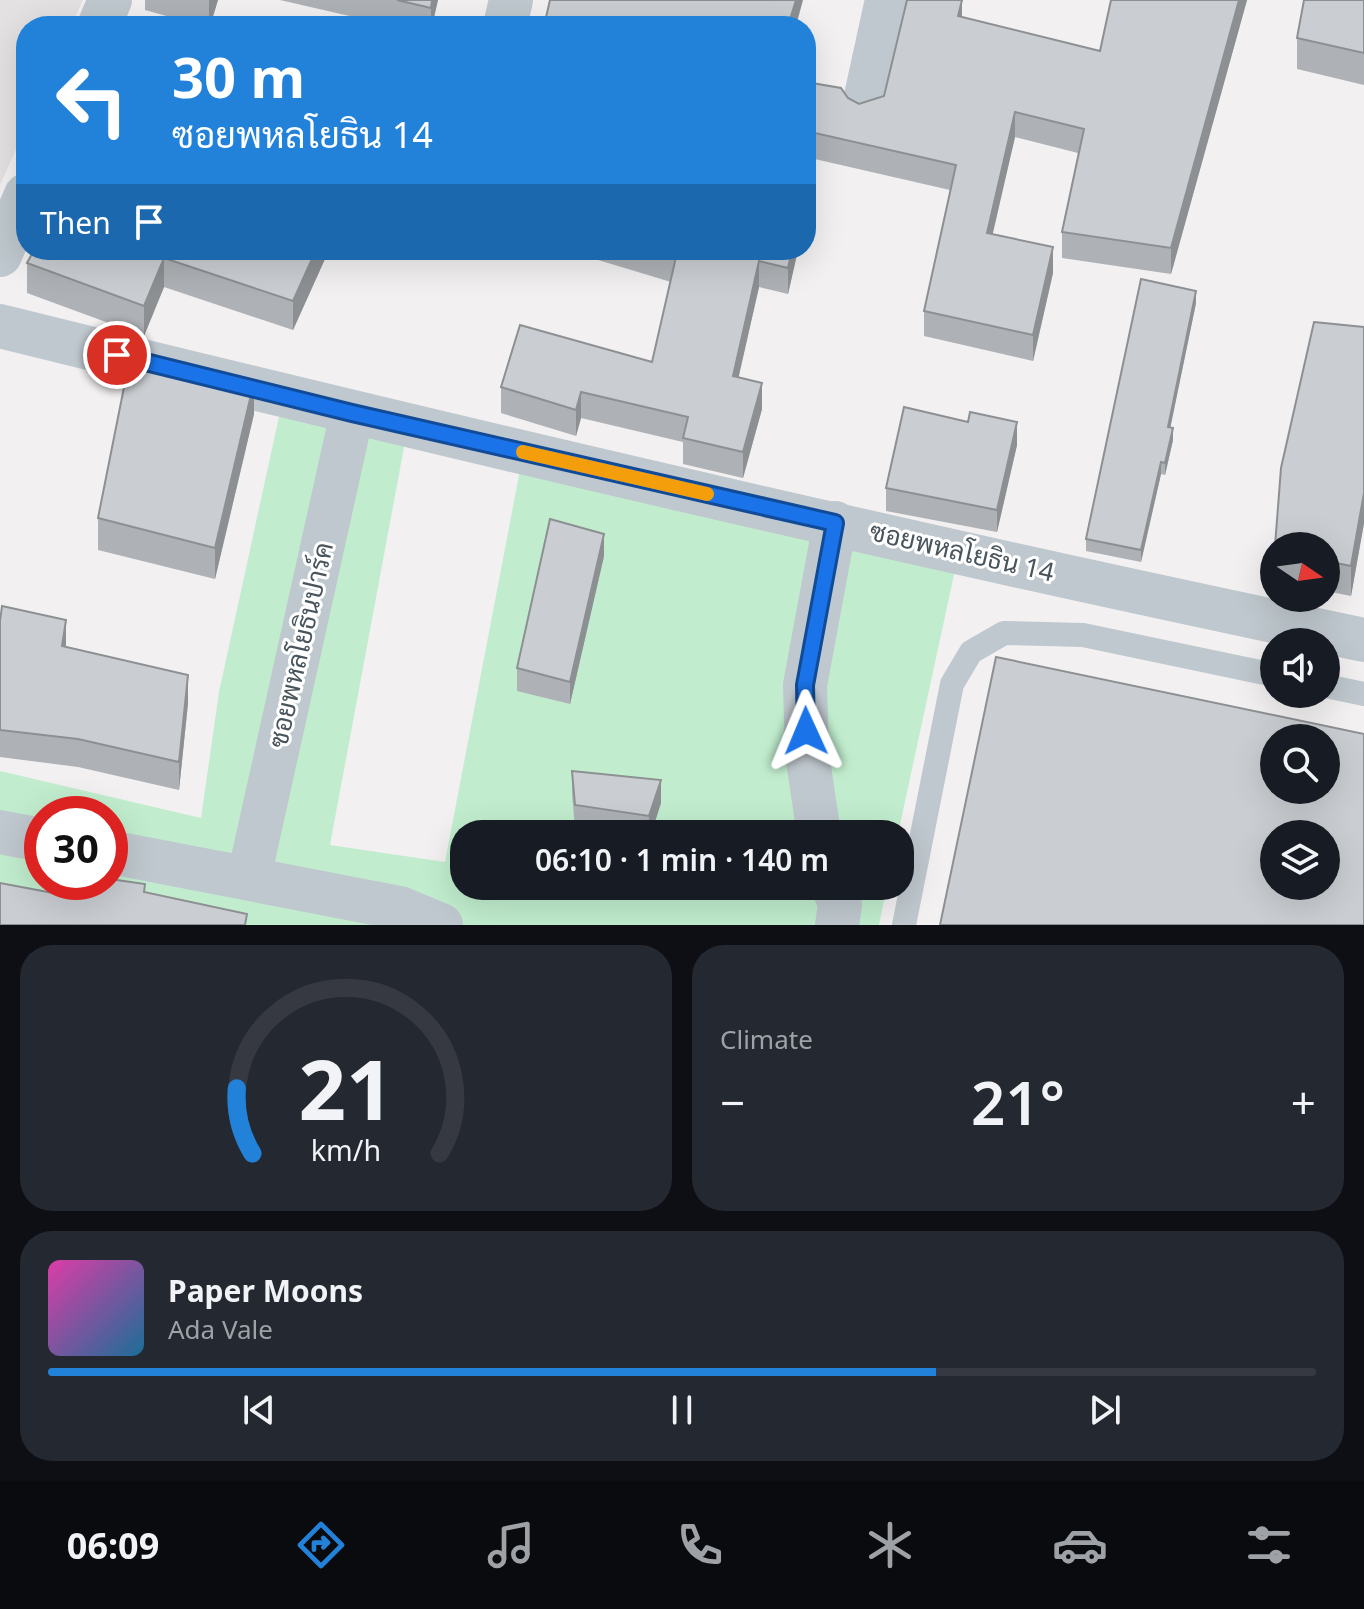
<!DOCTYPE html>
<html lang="en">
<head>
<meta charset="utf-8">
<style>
	:root { --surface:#171b24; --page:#242831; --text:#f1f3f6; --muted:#9ea1a6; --line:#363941; --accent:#2282da }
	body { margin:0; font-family:"Noto Sans",Sarabun,sans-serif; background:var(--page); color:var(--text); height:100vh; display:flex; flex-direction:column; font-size:30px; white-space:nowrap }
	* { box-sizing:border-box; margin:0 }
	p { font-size:26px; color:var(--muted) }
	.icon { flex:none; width:44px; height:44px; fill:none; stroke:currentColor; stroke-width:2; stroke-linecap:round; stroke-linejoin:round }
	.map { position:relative; height:925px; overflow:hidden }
	.details { display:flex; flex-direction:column; gap:20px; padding:20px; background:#0d0f14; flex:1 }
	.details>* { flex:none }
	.hud { position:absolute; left:16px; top:16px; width:800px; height:244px; border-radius:32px; box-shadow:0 8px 32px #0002; background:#2282da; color:#fff; overflow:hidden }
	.needle { width:52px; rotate:103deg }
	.fabs { position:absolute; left:1260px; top:532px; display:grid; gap:16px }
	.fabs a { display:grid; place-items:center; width:80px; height:80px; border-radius:50%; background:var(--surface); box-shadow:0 8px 32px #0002; font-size:40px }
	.speed { position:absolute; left:24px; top:796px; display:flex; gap:16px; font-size:40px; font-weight:700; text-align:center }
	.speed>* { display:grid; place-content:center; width:104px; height:104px; border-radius:50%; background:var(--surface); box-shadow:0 8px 32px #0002; line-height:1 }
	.speed .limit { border:12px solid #d22; background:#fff; color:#111 }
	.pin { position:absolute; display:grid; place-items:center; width:68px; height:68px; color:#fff; margin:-34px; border:4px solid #fff; border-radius:50%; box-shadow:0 2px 8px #0007 }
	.me { position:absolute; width:88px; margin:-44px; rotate:359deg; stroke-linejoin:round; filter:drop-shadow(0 0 6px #0008) }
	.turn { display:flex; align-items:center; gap:28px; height:168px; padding:0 24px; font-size:36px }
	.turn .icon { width:104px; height:104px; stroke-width:2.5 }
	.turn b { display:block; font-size:56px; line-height:68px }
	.then { display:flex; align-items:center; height:76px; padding:0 24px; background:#0003; gap:16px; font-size:30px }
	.big { font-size:60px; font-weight:600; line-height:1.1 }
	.details .widget { flex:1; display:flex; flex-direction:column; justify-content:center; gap:12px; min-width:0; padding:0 28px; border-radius:32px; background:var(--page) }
	.details .dial { align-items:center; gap:0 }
	.dial svg { height:208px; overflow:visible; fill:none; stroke:var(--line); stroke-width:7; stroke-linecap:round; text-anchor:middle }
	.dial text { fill:var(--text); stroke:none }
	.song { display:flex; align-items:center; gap:24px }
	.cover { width:96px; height:96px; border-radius:12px; background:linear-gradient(135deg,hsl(320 70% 55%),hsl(200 70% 35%)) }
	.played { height:8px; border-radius:4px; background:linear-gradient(90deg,var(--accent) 70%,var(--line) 70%) }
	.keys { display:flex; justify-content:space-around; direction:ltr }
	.heat { display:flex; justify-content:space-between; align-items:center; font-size:44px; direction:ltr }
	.details .tiles { flex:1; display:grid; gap:20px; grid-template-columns:1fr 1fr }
	.widget:last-child { grid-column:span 2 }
	.trip { position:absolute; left:450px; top:820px; width:464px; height:80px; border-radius:32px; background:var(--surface); box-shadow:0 8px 32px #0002; font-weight:600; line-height:80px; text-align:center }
	.dock { display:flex; height:128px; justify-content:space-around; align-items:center; background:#090b0e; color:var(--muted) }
	.dock .icon { width:56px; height:56px }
	.dock .on { color:var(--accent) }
	.dock b { font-size:36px; color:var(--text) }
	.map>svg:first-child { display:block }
	.education { fill:#e3e1e1 }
	.green { fill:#c1edce; fill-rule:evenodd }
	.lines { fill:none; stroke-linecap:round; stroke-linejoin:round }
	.service { stroke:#bfc8ce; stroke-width:24 }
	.minor { stroke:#bfc8ce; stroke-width:44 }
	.wall { fill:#aeb1b5 }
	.shaded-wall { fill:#8d9093 }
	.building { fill:#caced2; stroke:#8d9093; stroke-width:2; fill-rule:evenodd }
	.route-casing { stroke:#114b97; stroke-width:20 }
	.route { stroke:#1a73e8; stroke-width:14 }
	.slow { stroke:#f59e0b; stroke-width:14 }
	.labels { text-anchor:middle; stroke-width:6; stroke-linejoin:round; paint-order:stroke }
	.street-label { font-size:26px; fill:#49555c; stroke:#fff }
</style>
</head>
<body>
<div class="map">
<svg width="1364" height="925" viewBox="0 0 1364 925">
	<rect width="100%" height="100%" fill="#f2f0f0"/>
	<path class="education" d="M0,0H83L71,26H26V127L0,185Z"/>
	<path class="green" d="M280,412L405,442L330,845L445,862L520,470L955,570L898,834H464V886H887L879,925H77L0,910V771L201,818L219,692ZM42,814H110V882H42Z"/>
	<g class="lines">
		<g class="service">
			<path d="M1326,686L1364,694"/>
			<path d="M904,925L952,684L971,652L1004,633L1083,635L1274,675"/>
		</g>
		<g class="minor">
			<path d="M99,26L110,0"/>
			<path d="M505,26L511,0"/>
			<path d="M864,105L887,0"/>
			<path d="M0,255L26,195"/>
			<path d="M0,326C453,438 907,545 1364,640"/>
			<path d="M0,832L42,840"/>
			<path d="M819,834L807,754L805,685L835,523"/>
			<path d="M110,852L400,908L441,925"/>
			<path d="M249,877L352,413"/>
			<path d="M833,886L840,905L837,925"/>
		</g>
	</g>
	<g class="wall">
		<path d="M145,0H218L210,26H202L145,10Z"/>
		<path d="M280,0H438L432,26H393Z"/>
		<path d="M1247,0L1171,274L1062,258V232L1078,153L1015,137L992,234L1053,273L1033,361L924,336V311L950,190L806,157V82L859,104L884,96L962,17L1100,51Z"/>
		<path d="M1364,0V85L1297,69V38Z"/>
		<path d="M34,250H329L293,330L164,287L144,336L27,293V263Z"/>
		<path d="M565,250H798L788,294L759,287L738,378L762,409L743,478L683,464V442L581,418L576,436L501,413V387L652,362L671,282Z"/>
		<path d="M1196,303L1170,428L1173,440L1165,475L1161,474L1141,562L1086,551V539Z"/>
		<path d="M1364,327V523L1351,596L1326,591V546Z"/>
		<path d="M254,414L215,579L98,550V518Z"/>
		<path d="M1017,445L997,532L886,511V488Z"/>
		<path d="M604,556L570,704L517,691V668Z"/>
		<path d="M0,621L66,647L188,703L179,790L78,767L0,757Z"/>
		<path d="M572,771L661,803L651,834H617L575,828L572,794Z"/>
	</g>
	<g class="shaded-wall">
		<path d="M209,0H218L210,26H209Z"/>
		<path d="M432,0H438L432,26H431V8Z"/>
		<path d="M796,0H803L796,26H788Z"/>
		<path d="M962,0V25L958,16Z"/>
		<path d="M1239,0H1247L1171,274V248Z"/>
		<path d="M1015,112V137L987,259V233Z"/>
		<path d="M1053,247V273L1033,361V335Z"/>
		<path d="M316,250H329L293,330V301Z"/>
		<path d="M792,250H798L788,294V268Z"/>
		<path d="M164,258V287L144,336V306Z"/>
		<path d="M759,261V287L733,402V376Z"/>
		<path d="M1196,291V303L1168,439V427Z"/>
		<path d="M254,382V414L215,579V548Z"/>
		<path d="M762,383V409L743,478V452Z"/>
		<path d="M581,392V418L576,436V410Z"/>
		<path d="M1017,422V445L997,532V510Z"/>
		<path d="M1173,428V440L1165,475V463Z"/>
		<path d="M1161,462V474L1141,562V550Z"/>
		<path d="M1364,493V523L1351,596V566Z"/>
		<path d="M604,534V556L570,704V682Z"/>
		<path d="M66,620V647L62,646Z"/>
		<path d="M188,675V703L179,790V762Z"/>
		<path d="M661,780V803L651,834H649V816Z"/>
	</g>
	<g class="building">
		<path d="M397,0H432L431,8Z"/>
		<path d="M550,0H796L788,26H544Z"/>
		<path d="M907,0H962L958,16L1100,51L1111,0H1239L1171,248L1062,232L1084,129L1015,112L987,233L1053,247L1033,335L924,311L956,165L806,131V82L841,88L848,98L859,104L884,96Z"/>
		<path d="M1304,0H1364V53L1297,38Z"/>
		<path d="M34,250H316L293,301L164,258L144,306L27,263Z"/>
		<path d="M652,250H792L788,268L759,261L733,376L762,383L743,452L683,438L688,417L581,392L576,410L501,387L520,325L652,362L676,257Z"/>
		<path d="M1141,279L1196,291L1168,427L1173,428L1165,463L1161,462L1141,550L1086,539Z"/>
		<path d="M1314,322L1364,327V493L1351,566L1326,561V546H1275L1281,468Z"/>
		<path d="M131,352L254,382L215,548L98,518Z"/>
		<path d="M904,407L968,422L970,412L1017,422L997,510L886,488Z"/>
		<path d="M550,519L604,534L570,682L517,668Z"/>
		<path d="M2,606L66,620L62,646L188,675L179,762L78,739L0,730V621Z"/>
		<path d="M996,657L1364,734V925H940ZM1274,738H1326V790H1274ZM1274,834H1326V886H1274Z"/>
		<path d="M572,771L661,780L649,816L575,805Z"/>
		<path d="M110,879L145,884L144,892L247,914L245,925H0V883L64,895L67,882H110Z"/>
	</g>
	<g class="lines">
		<g class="route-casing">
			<path id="route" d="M117,355L352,413L835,523L805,685L806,731"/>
		</g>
		<use href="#route" class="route"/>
		<path class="slow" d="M523,452L707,494"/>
	</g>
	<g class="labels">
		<g class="street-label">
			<text transform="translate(962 552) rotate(13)" y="9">ซอยพหลโยธิน 14</text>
			<text transform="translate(301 645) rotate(-77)" y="9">ซอยพหลโยธินปาร์ค</text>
		</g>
	</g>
</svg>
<div class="fabs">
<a><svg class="needle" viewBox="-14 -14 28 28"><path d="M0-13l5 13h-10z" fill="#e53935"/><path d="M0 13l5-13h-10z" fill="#9ea1a6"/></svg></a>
<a><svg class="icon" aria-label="sound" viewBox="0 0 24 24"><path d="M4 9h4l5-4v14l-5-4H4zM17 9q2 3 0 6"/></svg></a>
<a><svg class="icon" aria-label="search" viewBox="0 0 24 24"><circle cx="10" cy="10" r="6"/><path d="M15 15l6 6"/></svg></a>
<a><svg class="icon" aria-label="layers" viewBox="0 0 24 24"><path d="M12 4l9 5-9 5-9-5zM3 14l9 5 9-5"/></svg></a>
</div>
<div class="speed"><div class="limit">30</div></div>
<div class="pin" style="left:117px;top:355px;background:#d93025"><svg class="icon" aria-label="arrive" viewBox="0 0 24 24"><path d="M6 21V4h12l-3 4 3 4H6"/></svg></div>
<svg class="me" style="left:806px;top:731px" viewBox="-20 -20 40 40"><path d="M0-17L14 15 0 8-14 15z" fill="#1a73e8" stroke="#fff" stroke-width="4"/></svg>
<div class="trip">06:10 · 1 min · 140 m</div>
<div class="hud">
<div class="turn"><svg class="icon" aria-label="left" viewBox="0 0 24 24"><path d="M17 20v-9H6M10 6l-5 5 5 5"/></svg><div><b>30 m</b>ซอยพหลโยธิน 14</div></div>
<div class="then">Then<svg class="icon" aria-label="arrive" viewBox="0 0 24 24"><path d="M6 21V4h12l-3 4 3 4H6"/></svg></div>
</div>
</div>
<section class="details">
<div class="tiles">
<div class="widget dial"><svg viewBox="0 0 100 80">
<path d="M14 69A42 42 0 1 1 86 69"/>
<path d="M14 69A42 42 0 0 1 8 44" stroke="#2282da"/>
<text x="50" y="56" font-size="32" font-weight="700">21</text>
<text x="50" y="72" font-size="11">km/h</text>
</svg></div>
<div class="widget"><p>Climate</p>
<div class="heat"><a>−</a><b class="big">21°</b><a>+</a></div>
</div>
<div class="widget">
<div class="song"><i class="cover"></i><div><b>Paper Moons</b><p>Ada Vale</p></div></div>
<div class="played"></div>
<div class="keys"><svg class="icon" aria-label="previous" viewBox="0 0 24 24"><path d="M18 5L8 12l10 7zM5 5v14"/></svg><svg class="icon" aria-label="pause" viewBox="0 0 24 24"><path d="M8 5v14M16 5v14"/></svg><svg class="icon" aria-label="next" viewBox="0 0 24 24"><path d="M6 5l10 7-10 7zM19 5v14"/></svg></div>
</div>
</div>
</section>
<nav class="dock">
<b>06:09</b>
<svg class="icon on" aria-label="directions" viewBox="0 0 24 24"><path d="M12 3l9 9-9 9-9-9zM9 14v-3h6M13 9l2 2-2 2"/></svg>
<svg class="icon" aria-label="music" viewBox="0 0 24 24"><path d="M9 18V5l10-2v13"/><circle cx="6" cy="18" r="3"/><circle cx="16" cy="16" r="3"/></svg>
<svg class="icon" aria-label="phone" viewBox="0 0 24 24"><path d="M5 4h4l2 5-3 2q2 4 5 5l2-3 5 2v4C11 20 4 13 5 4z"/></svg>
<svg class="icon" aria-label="climate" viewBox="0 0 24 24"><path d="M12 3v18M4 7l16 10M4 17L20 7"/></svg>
<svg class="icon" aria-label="car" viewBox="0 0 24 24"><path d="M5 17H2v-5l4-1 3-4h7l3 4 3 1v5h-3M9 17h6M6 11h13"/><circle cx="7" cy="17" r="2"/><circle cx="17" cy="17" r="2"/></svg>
<svg class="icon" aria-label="filters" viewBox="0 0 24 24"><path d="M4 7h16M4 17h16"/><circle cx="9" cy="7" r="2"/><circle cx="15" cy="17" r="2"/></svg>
</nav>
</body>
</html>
